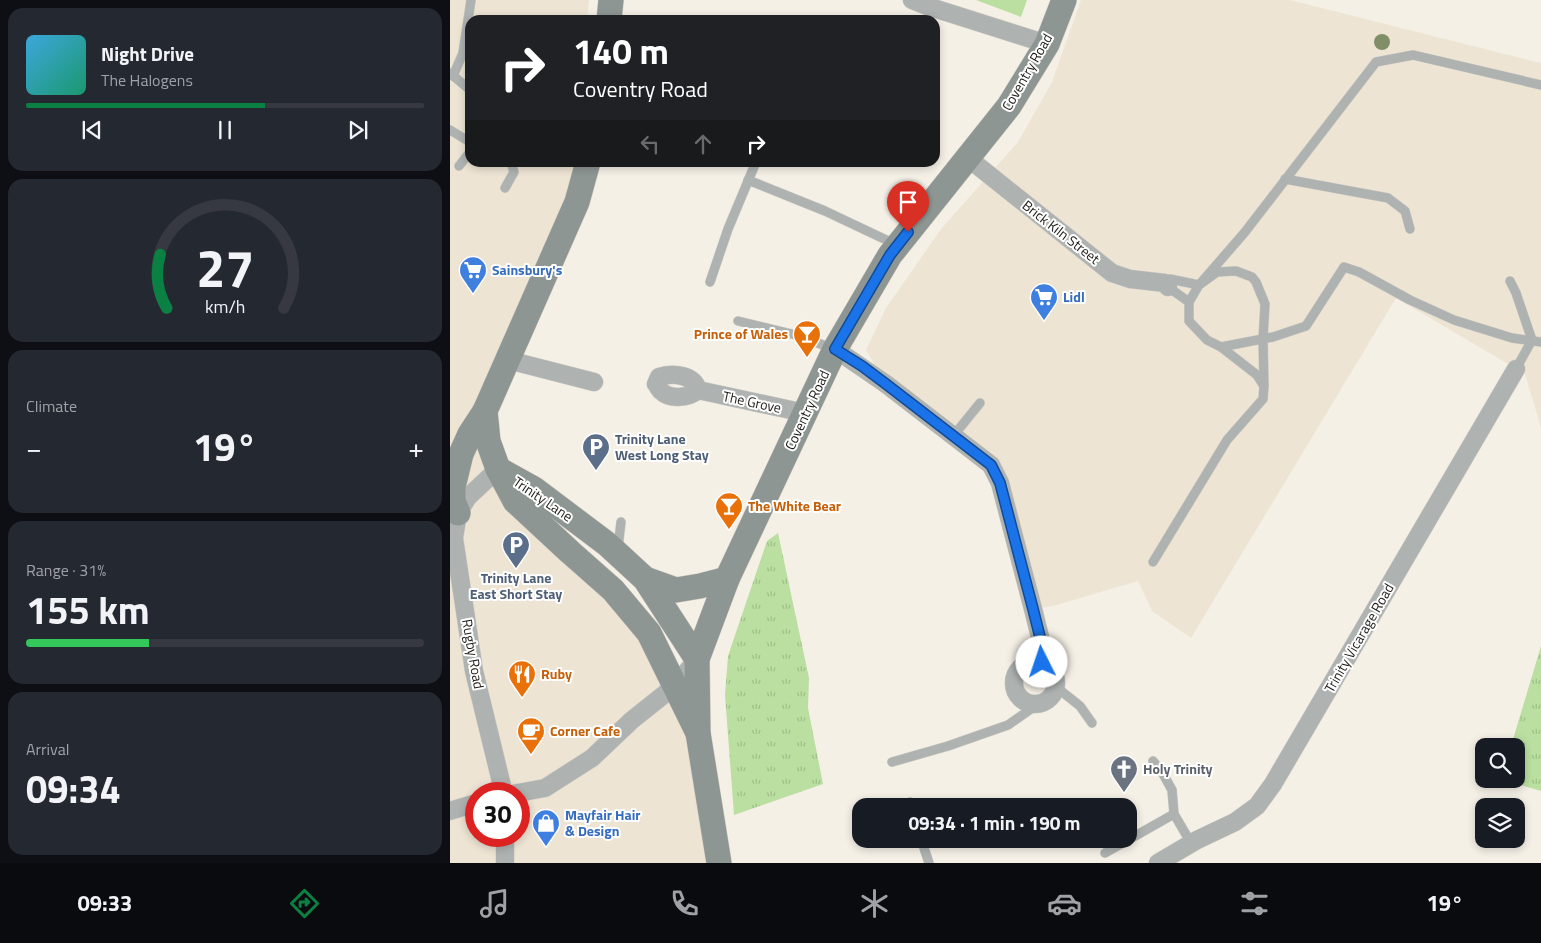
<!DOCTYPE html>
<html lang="en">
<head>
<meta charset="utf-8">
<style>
	:root { --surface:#171b24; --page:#242831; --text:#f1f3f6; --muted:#9ea1a6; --line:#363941; --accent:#0b8043 }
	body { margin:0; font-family:"Titillium Web",sans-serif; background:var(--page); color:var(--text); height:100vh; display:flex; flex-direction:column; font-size:19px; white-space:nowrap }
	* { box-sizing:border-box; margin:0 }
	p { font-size:16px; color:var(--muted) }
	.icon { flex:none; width:28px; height:28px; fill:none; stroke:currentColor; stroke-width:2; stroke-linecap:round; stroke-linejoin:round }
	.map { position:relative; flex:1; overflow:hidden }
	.drawer { display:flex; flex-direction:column; gap:8px; padding:8px; background:#0d0f14; width:450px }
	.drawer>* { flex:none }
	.hud { position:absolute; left:15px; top:15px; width:475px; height:152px; border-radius:15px; box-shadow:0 2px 8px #0003; background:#202124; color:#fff; overflow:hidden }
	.fabs { position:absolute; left:1025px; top:738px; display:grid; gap:10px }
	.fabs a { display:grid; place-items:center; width:50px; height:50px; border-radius:10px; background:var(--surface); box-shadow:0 2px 8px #0003; font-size:25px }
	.speed { position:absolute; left:15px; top:782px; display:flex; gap:10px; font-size:25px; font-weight:700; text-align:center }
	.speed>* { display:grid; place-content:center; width:65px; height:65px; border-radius:50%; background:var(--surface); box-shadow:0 2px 8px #0003; line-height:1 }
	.speed .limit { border:8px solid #d22; background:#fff; color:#111 }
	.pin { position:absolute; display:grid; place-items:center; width:42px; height:42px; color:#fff; margin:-51px -21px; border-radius:50% 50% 50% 0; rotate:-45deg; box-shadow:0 0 5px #0007 }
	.pin .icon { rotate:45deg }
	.me { position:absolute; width:55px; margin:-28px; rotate:356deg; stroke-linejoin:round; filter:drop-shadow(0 0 4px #0008) }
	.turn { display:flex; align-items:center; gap:18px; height:105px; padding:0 25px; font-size:22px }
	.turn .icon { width:65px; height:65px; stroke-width:2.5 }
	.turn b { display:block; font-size:35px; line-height:42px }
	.lanes { display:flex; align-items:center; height:48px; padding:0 25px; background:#0003; justify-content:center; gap:25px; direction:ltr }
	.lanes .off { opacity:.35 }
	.big { font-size:38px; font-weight:700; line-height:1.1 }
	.drawer .widget { flex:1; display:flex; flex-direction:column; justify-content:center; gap:8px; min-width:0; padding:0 18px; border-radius:15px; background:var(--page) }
	.drawer .dial { align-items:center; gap:0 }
	.dial svg { height:130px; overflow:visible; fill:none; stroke:var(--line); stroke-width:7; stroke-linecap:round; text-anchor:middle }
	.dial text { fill:var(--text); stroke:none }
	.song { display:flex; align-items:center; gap:15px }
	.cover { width:60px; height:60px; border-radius:8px; background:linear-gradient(135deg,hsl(200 70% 55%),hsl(160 70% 35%)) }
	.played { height:5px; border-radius:2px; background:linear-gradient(90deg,var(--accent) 60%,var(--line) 60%) }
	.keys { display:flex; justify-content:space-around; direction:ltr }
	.heat { display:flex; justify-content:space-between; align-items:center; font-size:28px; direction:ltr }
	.charge { height:8px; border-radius:4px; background:linear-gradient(90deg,#34c759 31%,var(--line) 0) }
	.trip { position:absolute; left:402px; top:798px; width:285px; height:50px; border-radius:15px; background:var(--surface); box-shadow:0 2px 8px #0003; font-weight:700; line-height:50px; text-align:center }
	.tab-bar { display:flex; height:80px; justify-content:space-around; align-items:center; background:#090b0e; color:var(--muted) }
	.tab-bar .icon { width:35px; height:35px }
	.tab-bar .selected { color:var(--accent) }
	.tab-bar b { font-size:22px; color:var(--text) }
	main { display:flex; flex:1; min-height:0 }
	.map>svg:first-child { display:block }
	.built { fill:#ede4d4; fill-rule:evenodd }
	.grass { fill:url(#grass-tufts) }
	.green { fill:#badfa0 }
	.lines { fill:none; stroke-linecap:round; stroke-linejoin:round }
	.service-casing { stroke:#d2cec5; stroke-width:10 }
	.minor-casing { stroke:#d2cec5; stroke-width:19 }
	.secondary-casing { stroke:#d2cec5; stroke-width:26 }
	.service { stroke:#aeb3b2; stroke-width:9 }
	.minor { stroke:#aeb3b2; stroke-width:18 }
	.secondary { stroke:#8e9693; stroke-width:25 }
	.tree { fill:#818f69 }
	.route-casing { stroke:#114b97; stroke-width:12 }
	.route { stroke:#1a73e8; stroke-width:9 }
	.labels { text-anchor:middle; stroke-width:4; stroke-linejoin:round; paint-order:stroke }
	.street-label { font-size:14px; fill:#1c1a16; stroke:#fff }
	.shop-label { font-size:14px; font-weight:bold; fill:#366cbe; stroke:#fff; text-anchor:start }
	.food-label { font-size:14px; font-weight:bold; fill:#c56008; stroke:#fff; text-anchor:start }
	.service-label { font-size:14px; font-weight:bold; fill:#4e5e75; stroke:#fff; text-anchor:start }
	.worship-label { font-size:14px; font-weight:bold; fill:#5b616d; stroke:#fff; text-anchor:start }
</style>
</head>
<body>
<main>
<section class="drawer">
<div class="widget">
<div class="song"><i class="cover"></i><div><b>Night Drive</b><p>The Halogens</p></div></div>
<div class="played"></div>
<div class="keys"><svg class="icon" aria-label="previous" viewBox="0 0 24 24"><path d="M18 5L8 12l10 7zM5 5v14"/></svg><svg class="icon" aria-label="pause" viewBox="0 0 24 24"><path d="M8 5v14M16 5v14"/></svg><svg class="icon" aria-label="next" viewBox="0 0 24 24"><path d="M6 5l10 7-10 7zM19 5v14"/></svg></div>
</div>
<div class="widget dial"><svg viewBox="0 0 100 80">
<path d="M14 69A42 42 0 1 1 86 69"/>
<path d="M14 69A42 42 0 0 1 10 36" stroke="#0b8043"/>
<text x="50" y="56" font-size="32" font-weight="700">27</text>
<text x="50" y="72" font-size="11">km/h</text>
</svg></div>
<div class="widget"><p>Climate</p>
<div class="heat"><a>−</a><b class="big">19°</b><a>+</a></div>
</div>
<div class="widget"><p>Range · 31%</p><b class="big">155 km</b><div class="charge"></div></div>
<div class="widget"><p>Arrival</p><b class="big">09:34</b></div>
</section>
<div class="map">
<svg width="1091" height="863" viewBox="0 0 1091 863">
	<defs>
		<pattern id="grass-tufts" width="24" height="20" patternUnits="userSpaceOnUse" patternTransform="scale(1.25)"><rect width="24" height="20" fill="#badfa0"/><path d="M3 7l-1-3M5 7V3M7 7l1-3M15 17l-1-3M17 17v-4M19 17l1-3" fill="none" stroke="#9fbf89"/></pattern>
	</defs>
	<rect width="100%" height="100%" fill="#f5f0e6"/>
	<g class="built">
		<path d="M0,0H139L137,20H20V162L137,163L43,390L48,470L120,553L226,685L269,863H0ZM26,794H69V836H26Z"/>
		<path d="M631,0H840L1091,63V428L1075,374L946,298L741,638L702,611L688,581L603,606L583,609L550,483L436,384L416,350L436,308L491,229L568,142L602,82Z"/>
	</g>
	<g class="grass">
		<path d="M328,533L359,678L358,708L373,784L284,815L275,695L278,656L317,541Z"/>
		<path d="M1091,646V791L1051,779H1066V746H1061Z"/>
	</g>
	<path class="green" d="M526,0H577L571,17Z"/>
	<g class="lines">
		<g class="service-casing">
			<g id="service">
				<path d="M0,73L20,90"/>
				<path d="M3,76L13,53L21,0"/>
				<path d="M0,130L20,142"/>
				<path d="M9,166L20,152"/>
				<path d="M835,179L938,198L955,211L960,229"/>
				<path d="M298,180L375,211L447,245"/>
				<path d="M55,188L64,172L61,162"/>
				<path d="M720,279L749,285L795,232L926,62L963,55L1091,85"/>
				<path d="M1060,281L1066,293L1082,340L1066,369"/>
				<path d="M260,282L278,229L306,162"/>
				<path d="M718,287L739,302"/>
				<path d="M288,321L346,335L384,349"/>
				<path d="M771,347L807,375L814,386"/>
				<path d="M504,435L530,403"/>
				<path d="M168,548L171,522"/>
				<path d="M703,562L777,440L813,399L814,386L813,339L815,304L806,282L802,277L786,271L767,272L749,285L739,302V321L757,340L771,347L823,337L856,326L894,267L909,272L960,300L1004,320L1062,338L1091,342"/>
				<path d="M606,687L630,706L642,723"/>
				<path d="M703,761L712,772L722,790L724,814L741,843"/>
				<path d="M442,762L498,746L558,725L588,704"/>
				<path d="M460,802L461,806"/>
				<path d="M471,839L479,863"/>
				<path d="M655,853L724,814"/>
			</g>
		</g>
		<g class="minor-casing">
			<g id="minor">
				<path d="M462,0L477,6L597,44"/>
				<path d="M518,158L662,273L680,279L715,283L718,287"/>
				<path d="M385,349L436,384L541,465L550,483L583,609L592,645V662"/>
				<path d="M58,360L144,382"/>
				<path d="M248,390C239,398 220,400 211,391C209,389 208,386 206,384L209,377C223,372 244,375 248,390L355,413"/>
				<path d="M48,469L18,497L8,513L4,538L24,671L54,794"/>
				<circle cx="585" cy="683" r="21"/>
				<path d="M62,794L95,788L142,758L182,720L226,685L247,659"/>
				<path d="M0,811L26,803"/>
				<path d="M55,836V863"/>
				<path d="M708,863L747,840L785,822L807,806L823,784L1066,369"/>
			</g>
		</g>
		<g class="secondary-casing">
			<g id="secondary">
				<path d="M159,20L161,0"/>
				<path d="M138,162L127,202L35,411L38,441L48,469L65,501L120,552L163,590L199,633L248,733"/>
				<path d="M48,469L84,489L157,544L195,579L247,659L248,733L269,863"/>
				<path d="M8,513L3,501V487L11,454L20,434L35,411"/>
				<path d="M195,579L226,590L250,586L277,579"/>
				<path d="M247,659L277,579L385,349L440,255L559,106L597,44L614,0"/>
			</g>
		</g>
		<use href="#service" class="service"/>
		<use href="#minor" class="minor"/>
		<use href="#secondary" class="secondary"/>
	</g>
	<circle class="tree" cx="932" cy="42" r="8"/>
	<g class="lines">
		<g class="route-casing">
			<path id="route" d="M458,232L440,255L385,349L412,366L436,384L541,465L550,483L583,609L592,645V662"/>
		</g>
		<use href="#route" class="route"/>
	</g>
	<defs>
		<g id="supermarket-pin" transform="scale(1.4375)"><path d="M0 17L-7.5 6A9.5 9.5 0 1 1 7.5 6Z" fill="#3f7fe0" stroke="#fff"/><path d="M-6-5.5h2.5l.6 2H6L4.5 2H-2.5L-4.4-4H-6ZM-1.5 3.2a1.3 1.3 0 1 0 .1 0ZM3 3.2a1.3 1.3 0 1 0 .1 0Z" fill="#fff"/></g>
		<g id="bar-pin" transform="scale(1.4375)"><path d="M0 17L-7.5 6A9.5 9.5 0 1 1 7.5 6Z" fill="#e8710a" stroke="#fff"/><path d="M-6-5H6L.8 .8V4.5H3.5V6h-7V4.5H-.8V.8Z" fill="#fff"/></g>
		<g id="parking-pin" transform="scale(1.4375)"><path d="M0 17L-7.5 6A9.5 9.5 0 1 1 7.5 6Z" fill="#5c6f8a" stroke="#fff"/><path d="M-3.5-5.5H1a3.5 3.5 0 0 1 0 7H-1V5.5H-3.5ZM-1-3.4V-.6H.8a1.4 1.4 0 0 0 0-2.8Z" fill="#fff"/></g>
		<g id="restaurant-pin" transform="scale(1.4375)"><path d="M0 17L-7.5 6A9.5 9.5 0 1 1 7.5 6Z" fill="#e8710a" stroke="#fff"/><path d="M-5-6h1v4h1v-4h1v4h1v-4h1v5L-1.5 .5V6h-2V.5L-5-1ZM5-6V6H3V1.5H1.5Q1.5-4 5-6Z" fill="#fff"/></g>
		<g id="cafe-pin" transform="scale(1.4375)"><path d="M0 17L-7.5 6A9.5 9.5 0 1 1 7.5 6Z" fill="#e8710a" stroke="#fff"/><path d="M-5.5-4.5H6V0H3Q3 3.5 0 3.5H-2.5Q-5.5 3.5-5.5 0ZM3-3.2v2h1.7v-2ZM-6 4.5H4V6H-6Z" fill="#fff"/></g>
		<g id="church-pin" transform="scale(1.4375)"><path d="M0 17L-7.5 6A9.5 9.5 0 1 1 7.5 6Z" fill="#6b7280" stroke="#fff"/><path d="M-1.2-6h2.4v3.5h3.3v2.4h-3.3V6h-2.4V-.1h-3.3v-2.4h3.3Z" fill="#fff"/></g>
		<g id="shop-pin" transform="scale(1.4375)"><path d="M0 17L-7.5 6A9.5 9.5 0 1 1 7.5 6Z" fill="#3f7fe0" stroke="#fff"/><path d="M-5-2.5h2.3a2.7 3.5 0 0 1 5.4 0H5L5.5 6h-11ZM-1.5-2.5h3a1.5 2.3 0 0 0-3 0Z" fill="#fff"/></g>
	</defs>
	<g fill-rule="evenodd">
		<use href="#supermarket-pin" x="23" y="270"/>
		<use href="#supermarket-pin" x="594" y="297"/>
		<use href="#bar-pin" x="357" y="334"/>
		<use href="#parking-pin" x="146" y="447"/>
		<use href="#bar-pin" x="279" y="506"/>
		<use href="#parking-pin" x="66" y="545"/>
		<use href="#restaurant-pin" x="72" y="674"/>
		<use href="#cafe-pin" x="81" y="731"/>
		<use href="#church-pin" x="674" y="769"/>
		<use href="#shop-pin" x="96" y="823"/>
	</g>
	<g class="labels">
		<g class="street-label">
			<text transform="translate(577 72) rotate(-60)" y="5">Coventry Road</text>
			<text transform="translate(611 232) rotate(38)" y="5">Brick Kiln Street</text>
			<text transform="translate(302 402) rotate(12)" y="5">The Grove</text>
			<text transform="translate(357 410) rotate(-65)" y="5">Coventry Road</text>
			<text transform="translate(93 499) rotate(34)" y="5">Trinity Lane</text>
			<text transform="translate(909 638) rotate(-60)" y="5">Trinity Vicarage Road</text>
			<text transform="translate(23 654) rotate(80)" y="5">Rugby Road</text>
		</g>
		<g class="shop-label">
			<text x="42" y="275">Sainsbury's</text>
			<text x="613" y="302">Lidl</text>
			<text x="115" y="820">Mayfair Hair<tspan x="115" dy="16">&amp; Design</tspan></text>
		</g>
		<g class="food-label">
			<text x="338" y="339" text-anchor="end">Prince of Wales</text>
			<text x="298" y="511">The White Bear</text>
			<text x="91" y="679">Ruby</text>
			<text x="100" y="736">Corner Cafe</text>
		</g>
		<g class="service-label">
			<text x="165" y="444">Trinity Lane<tspan x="165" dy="16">West Long Stay</tspan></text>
			<text x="66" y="583" text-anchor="middle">Trinity Lane<tspan x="66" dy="16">East Short Stay</tspan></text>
		</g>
		<g class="worship-label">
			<text x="693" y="774">Holy Trinity</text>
		</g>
	</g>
</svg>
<div class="fabs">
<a><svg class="icon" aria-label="search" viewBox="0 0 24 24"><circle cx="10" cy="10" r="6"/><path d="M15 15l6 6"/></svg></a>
<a><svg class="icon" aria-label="layers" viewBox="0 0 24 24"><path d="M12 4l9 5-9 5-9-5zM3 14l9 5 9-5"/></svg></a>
</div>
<div class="speed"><div class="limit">30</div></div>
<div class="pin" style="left:458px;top:232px;background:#d93025"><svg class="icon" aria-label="arrive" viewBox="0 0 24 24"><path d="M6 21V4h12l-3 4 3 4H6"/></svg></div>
<svg class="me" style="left:592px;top:662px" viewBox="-20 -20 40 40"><circle r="19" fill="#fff"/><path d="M0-13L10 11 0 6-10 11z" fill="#1a73e8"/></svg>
<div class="trip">09:34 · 1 min · 190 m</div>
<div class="hud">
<div class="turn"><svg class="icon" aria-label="right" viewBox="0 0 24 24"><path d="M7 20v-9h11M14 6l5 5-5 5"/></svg><div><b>140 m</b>Coventry Road</div></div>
<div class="lanes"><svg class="icon off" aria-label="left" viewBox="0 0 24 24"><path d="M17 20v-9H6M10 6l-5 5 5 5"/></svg><svg class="icon off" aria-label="ahead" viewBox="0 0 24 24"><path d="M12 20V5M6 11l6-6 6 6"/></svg><svg class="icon" aria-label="right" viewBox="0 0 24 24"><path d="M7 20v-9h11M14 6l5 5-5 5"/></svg></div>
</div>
</div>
</main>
<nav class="tab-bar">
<b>09:33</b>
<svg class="icon selected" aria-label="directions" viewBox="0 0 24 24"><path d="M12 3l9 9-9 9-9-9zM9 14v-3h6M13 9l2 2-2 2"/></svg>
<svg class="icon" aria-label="music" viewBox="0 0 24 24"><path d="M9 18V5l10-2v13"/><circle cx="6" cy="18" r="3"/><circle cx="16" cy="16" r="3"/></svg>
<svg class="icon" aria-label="phone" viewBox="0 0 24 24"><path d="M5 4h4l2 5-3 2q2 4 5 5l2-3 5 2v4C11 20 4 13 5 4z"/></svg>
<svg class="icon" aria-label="climate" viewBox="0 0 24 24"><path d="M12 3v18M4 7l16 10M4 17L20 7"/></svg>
<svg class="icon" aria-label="car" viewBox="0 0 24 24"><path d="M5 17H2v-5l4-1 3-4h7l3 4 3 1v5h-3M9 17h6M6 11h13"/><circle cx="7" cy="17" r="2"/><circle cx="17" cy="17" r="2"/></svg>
<svg class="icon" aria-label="filters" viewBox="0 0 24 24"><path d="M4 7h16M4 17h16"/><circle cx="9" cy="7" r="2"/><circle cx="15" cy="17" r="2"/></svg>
<b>19°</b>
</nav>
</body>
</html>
